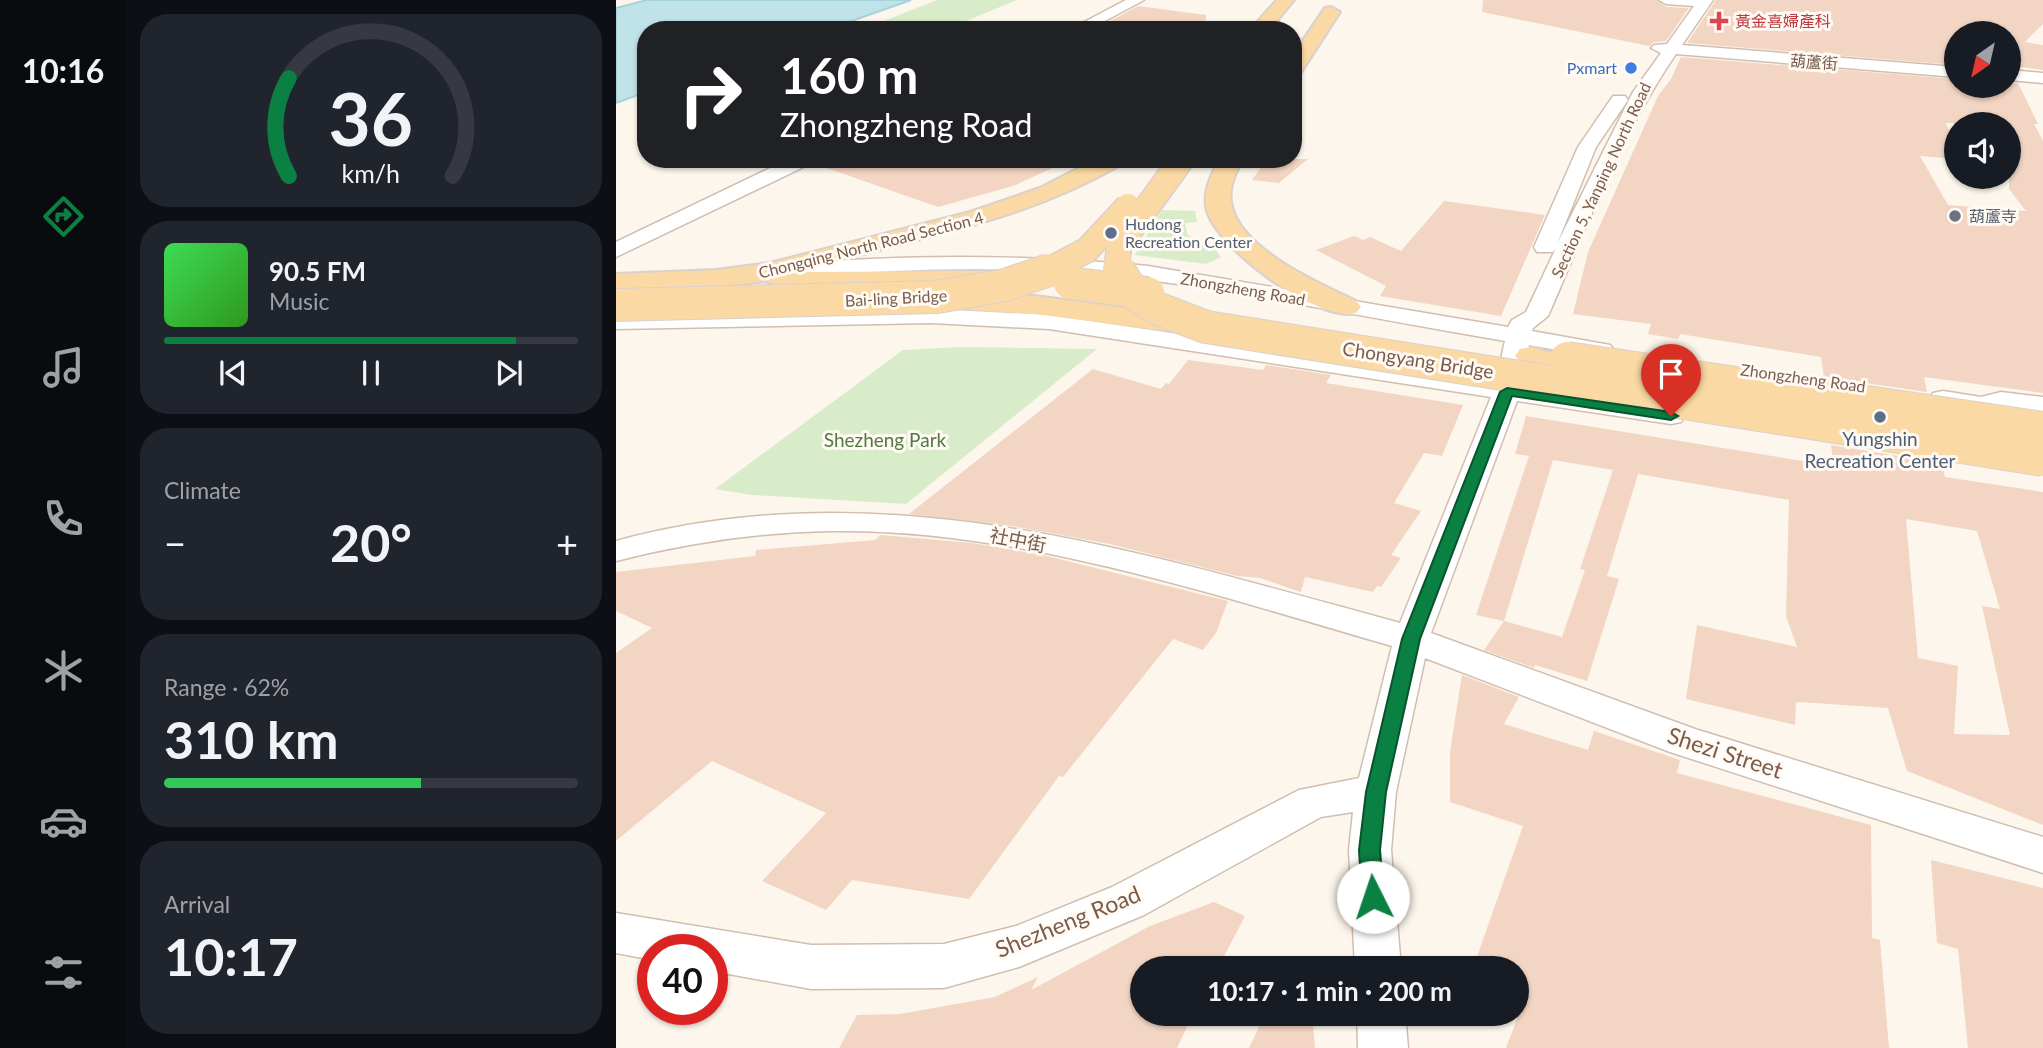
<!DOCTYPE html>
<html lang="en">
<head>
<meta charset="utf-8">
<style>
	:root { --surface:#171b24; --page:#20242c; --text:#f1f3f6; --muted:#9ea1a6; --line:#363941; --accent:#0b8043 }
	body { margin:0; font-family:Lato,"Noto Sans TC",sans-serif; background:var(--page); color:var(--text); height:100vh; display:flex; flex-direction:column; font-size:26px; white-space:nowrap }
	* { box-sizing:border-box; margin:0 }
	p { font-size:23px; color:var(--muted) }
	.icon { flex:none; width:38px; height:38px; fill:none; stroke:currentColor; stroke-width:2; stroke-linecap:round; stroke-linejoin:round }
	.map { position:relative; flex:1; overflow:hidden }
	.side { display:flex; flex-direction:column; gap:14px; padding:14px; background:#0d0f14; width:490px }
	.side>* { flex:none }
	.top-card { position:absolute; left:21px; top:21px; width:665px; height:147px; border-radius:28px; box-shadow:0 2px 5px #0004; background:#202124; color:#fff; overflow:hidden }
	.needle { width:46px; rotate:214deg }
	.controls { position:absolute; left:1328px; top:21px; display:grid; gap:14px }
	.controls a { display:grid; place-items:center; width:77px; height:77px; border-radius:50%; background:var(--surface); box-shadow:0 2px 5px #0004; font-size:35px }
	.speed { position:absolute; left:21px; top:934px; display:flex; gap:14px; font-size:35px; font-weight:700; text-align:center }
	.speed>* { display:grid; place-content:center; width:91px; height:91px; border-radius:50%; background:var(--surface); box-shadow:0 2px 5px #0004; line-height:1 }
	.speed .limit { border:10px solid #d22; background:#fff; color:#111 }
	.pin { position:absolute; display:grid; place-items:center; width:60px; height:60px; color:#fff; margin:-72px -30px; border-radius:50% 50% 50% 0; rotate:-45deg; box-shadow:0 0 7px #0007 }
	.pin .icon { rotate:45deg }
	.me { position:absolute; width:77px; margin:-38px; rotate:356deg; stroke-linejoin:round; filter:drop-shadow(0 0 5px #0008) }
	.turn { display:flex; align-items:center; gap:24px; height:147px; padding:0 28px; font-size:32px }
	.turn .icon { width:91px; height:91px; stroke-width:2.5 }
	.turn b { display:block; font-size:49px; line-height:60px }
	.big { font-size:52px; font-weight:700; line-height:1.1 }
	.side .widget { flex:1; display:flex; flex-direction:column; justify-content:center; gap:10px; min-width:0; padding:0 24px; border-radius:28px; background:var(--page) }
	.side .dial { align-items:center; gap:0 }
	.dial svg { height:182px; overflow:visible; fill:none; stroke:var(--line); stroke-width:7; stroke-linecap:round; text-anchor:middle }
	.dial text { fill:var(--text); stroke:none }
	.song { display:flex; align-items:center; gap:21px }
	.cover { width:84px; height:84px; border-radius:10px; background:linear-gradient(135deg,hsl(130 70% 55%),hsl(110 70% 35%)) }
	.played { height:7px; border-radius:4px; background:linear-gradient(90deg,var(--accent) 85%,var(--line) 85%) }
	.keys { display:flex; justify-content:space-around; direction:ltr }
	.heat { display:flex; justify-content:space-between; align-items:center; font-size:38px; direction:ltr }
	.charge { height:10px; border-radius:5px; background:linear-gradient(90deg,#34c759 62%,var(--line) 0) }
	.trip { position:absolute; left:514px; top:956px; width:399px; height:70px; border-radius:35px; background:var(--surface); box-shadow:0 2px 5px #0004; font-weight:700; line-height:70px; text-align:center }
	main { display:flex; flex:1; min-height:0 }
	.tabs { display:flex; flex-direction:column; width:126px; justify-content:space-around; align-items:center; background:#090b0e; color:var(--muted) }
	.tabs .icon { width:49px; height:49px }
	.tabs .current { color:var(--accent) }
	.tabs b { font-size:32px; color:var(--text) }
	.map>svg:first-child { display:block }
	.green { fill:#d8ecc9 }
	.water { fill:#bfe3e8; stroke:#a5d3da; stroke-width:2 }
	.building { fill:#f3d5c3; fill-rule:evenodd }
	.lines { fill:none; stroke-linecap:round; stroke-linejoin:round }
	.minor-casing { stroke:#d1beb0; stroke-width:3 }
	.major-casing { stroke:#dad1cd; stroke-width:4 }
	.minor { fill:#fff; fill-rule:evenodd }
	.major { fill:#fbd9a5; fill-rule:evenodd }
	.major-bridge-far1-casing { stroke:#dad1cd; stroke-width:27; stroke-linecap:butt }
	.major-bridge-casing { stroke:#dad1cd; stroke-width:34; stroke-linecap:butt }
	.major-bridge-far1 { stroke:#fbd9a5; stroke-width:24 }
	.major-bridge { stroke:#fbd9a5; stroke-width:32 }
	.route { fill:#0b8043; stroke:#07532c; stroke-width:2 }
	.health-dot { fill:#e0444e; stroke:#fffaf3; stroke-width:2.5 }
	.shop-dot { fill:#3f7fe0; stroke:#fffaf3; stroke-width:2.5 }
	.worship-dot { fill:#6b7280; stroke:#fffaf3; stroke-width:2.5 }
	.service-dot { fill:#5c6f8a; stroke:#fffaf3; stroke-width:2.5 }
	.labels { text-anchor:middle; stroke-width:6; stroke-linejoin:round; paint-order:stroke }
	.far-health-label { font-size:16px; fill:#be3a42; stroke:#fffaf3; text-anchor:start }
	.far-street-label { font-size:16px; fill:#7a5c4d; stroke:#fffaf3 }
	.far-shop-label { font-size:16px; fill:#366cbe; stroke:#fffaf3; text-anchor:end }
	.far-worship-label { font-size:16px; fill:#5b616d; stroke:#fffaf3; text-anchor:start }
	.far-service-label { font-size:16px; fill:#4e5e75; stroke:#fffaf3; text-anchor:start }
	.street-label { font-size:19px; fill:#7a5c4d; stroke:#fffaf3 }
	.service-label { font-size:19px; fill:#4e5e75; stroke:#fffaf3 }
	.park-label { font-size:19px; fill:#537a41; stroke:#fffaf3 }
	.near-street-label { font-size:23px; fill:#7a5c4d; stroke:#fffaf3 }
</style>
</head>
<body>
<main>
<nav class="tabs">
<b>10:16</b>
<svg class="icon current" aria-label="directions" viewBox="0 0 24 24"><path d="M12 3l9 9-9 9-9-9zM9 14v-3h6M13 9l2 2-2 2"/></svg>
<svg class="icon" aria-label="music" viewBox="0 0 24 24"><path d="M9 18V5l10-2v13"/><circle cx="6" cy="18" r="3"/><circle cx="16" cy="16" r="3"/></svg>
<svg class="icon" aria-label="phone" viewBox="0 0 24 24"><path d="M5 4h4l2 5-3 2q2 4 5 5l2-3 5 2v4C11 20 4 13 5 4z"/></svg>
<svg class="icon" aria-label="climate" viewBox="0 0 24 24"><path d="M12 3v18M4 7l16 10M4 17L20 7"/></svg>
<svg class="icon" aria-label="car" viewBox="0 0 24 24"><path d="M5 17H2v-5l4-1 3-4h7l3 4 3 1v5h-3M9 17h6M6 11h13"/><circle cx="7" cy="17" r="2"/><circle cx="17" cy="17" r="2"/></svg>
<svg class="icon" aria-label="filters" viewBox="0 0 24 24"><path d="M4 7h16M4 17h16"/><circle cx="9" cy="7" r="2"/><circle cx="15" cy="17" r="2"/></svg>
</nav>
<section class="side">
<div class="widget dial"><svg viewBox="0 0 100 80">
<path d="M14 69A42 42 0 1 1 86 69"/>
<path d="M14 69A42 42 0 0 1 14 26" stroke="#0b8043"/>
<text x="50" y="56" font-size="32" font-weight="700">36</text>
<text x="50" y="72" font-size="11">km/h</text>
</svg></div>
<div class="widget">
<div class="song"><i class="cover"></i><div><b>90.5 FM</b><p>Music</p></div></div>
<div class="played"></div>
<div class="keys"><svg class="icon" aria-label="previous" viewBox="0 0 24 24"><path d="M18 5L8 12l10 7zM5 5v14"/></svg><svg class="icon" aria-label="pause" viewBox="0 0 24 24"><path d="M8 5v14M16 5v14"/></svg><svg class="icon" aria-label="next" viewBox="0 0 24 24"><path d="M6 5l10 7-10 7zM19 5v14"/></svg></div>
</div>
<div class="widget"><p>Climate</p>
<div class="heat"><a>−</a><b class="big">20°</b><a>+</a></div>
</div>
<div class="widget"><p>Range · 62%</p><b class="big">310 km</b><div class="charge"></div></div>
<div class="widget"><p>Arrival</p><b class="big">10:17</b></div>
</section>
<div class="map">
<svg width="1427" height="1048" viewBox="0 0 1427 1048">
	<rect width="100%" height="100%" fill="#fdf6ec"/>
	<g class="green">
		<path d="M321,0H401L328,30H245Z"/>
		<path d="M546,210L579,211L581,222L569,223L572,235L579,240L591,239L605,257L590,264L519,255Z"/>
		<path d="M345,347L481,349L290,504L136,495L99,489L287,350Z"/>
	</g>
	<path class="water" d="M31,0H295L210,30H30V92L0,103V8Z"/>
	<g class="building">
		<path d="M867,0H1041L1050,7L1073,8L1050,41L1038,42L1033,46L866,12Z"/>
		<path d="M1100,0H1427V24L1409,42L1427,45V70L1393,65V33H1340V65L1071,43Z"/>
		<path d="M522,6L590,15L589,30H478Z"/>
		<path d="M1065,57L1340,79V86L1402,83L1422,124H1418L1427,141V393L1308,377L1311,392L1208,377L1205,357L1064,334L1062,339L1032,334L1035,324L957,314L972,252L1042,96L1055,79ZM1330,123L1393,124V189L1410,211L1332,205L1304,156L1340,159V147Z"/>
		<path d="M200,159H456L397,186L322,207L199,164Z"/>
		<path d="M651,159H692L663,183L636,180Z"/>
		<path d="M828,201L929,215L885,316L764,296L770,286L700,250L738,236L747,240L754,237L785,251Z"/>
		<path d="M572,360L647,370L650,365L715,375L710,383L847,405L826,456L808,453L778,503L805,511L775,555L785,558L765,587L761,586L757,592L689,577L685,592L644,578L621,576L494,544L396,526L293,514L477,369L545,389L550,383L553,384Z"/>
		<path d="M910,416L1218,466L1215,445L1326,463L1329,477L1427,492V825L1291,771L1272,708L1183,702L1180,703L1179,725L1070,699L1081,625L1181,647L1170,616L1173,500L1022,474L991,576L1003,579L971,681L919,665L918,668L868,650L888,621L860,615L913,456L899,454ZM937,460L997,470L964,569L969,570L946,637L888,621ZM1290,519L1361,531L1384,609L1366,606L1394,735L1338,734L1342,666L1302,658Z"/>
		<path d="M265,535L356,543L427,555L612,601L600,633L587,650L557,639L447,777L443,776L353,899L236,880L210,910L146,881L210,813L96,761L0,841V653L36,628L0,611V572L139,556L140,550L259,540Z"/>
		<path d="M846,675L903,697L888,724L972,750L978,731L1064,760L1061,773L1255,825L1256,938L1264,940L1273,1048H890L901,1019V968H857L907,826L834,802V752Z"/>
		<path d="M1315,860L1427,888V1048H1352L1342,949L1321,943Z"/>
		<path d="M598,902L629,916L602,968H527V1013H578L561,1048H223L241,1015L284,1014L379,997L422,977L415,990L534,926Z"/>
		<path d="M650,1013H696L699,1048H633Z"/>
	</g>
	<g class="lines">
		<g class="minor-casing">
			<g id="minor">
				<path d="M510,0H528L472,30H453Z"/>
				<path d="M1043,0H1097L1066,45L1340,67V77L1060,54C1005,134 971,227 932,316L917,328L916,331L994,345L998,350L994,355L985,358L913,345L906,385L1055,408L1065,410L1069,416L1065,422L1055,424L901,401L815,633L1079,729L1427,837V873L1054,752L809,658L780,792L775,850L785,968H739L733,850L737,812L705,817L528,915L403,967L328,988L195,989L96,971V950H37V960L0,953V913L195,945L328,944L400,926L496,887L683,790L743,778L776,646C598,595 401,528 215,531C143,532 70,543 0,561V541C269,468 525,553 784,623L875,397L433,329L315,323L0,329V315L315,309L433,315L880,381L889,341C770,321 651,296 532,280C408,263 280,268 155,280L147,278L143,273L147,268L155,266C281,254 406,254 532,266L892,327L896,320L910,312L940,248L937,252H921L918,247L962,147L997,96H1009L1012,100L980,147L941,244L1017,92L1045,53L1035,48L1038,45L1051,44L1078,6L1050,4Z"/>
				<path d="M1393,70L1427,73V83L1393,80Z"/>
				<path d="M173,159H198L196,163L0,257V242Z"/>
				<path d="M1327,391L1365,397L1385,392L1427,397V413L1385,408L1365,413L1317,405L1313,399L1317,393Z"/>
				<path d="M741,1013H789L792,1048H742Z"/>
			</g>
		</g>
		<g class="major-casing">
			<g id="major">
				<path d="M661,0H678L653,30H634Z"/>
				<path d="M715,7L724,12L684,74L677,76V55L709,8Z"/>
				<path d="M480,159H510L506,164C400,225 298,237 184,272L378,271L388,274L392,280L388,286L378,289L196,291L162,287L150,281L100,287L0,292V274L100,270L154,263L354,212L424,188Z"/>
				<path d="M603,159H627C623,167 618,176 616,184C601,241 701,282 740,301L745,307L740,313C702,323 602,249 591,211C586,192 595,176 603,159Z"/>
				<path d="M338,293L419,296L581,317L592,320L596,326L592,332L581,335L419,314L328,308L323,302L328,296Z"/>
				<path d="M915,347L949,357L998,366L1003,373L998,380C977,385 912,374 899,356L904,349Z"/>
			</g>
		</g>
		<use href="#minor" class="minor"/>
		<use href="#major" class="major"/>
		<g class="major-bridge-far1-casing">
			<g id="major-bridge-far1">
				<path d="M429,272L471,250L512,206"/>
				<path d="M504,272L501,268L503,246L566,159"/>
			</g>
		</g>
		<g class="major-bridge-casing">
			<g id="major-bridge">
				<path d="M503,270L518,294L543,309L590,327L1427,460"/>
				<path d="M454,283L532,293"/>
				<path d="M0,305L321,297L389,285L433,270"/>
				<path d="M951,358L1427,428"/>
			</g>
		</g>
		<use href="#major-bridge-far1" class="major-bridge-far1"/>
		<use href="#major-bridge" class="major-bridge"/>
	</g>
	<path class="route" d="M891,388L1055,412L1062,416L1055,420L896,396L804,639L770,792L764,850L768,897L765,904L757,907L749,904L746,897L743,850L750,792L786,639L884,392Z"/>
	<path class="health-dot" d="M1099.5 10.5h7v7h7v7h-7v7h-7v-7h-7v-7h7z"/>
	<circle class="shop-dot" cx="1015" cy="68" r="7"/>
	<circle class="worship-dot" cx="1339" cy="216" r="7"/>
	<g class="service-dot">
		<circle cx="495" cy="233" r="7"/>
		<circle cx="1264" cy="417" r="7"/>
	</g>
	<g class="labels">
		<g class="far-health-label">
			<text x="1119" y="27">黃金喜婦產科</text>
		</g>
		<g class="far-street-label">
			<text transform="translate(1198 62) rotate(4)" y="6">葫蘆街</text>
			<text transform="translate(985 180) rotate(-65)" y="6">Section 5, Yanping North Road</text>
			<text transform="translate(255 245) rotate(-14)" y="6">Chongqing North Road Section 4</text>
			<text transform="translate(627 289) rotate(10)" y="6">Zhongzheng Road</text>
			<text transform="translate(280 298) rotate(-3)" y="6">Bai-ling Bridge</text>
			<text transform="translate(1187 378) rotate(8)" y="6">Zhongzheng Road</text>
		</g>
		<g class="far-shop-label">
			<text x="1001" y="74">Pxmart</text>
		</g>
		<g class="far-worship-label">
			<text x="1353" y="222">葫蘆寺</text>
		</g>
		<g class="far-service-label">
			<text x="509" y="230">Hudong<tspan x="509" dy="18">Recreation Center</tspan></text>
		</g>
		<g class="street-label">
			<text transform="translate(802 360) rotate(9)" y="7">Chongyang Bridge</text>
			<text transform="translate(402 540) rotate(11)" y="7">社中街</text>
		</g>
		<g class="service-label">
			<text x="1264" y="446">Yungshin<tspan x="1264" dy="22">Recreation Center</tspan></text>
		</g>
		<g class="park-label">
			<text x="269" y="447">Shezheng Park</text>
		</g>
		<g class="near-street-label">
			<text transform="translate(1109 753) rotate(18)" y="8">Shezi Street</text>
			<text transform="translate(452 922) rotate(-22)" y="8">Shezheng Road</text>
		</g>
	</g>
</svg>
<div class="controls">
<a><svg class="needle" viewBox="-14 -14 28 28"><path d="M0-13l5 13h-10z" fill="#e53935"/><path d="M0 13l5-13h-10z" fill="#9ea1a6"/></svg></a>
<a><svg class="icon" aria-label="sound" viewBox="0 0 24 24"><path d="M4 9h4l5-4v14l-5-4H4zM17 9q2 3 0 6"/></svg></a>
</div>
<div class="speed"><div class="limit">40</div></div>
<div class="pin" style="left:1055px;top:416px;background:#d93025"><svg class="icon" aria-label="arrive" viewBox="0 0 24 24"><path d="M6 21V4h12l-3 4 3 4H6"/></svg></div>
<svg class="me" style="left:757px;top:897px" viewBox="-20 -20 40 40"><circle r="19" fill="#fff"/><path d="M0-13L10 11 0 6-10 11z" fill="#0b8043"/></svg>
<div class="trip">10:17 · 1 min · 200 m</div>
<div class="top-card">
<div class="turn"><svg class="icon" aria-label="right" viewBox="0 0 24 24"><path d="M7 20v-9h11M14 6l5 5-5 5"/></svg><div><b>160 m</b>Zhongzheng Road</div></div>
</div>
</div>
</main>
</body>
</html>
